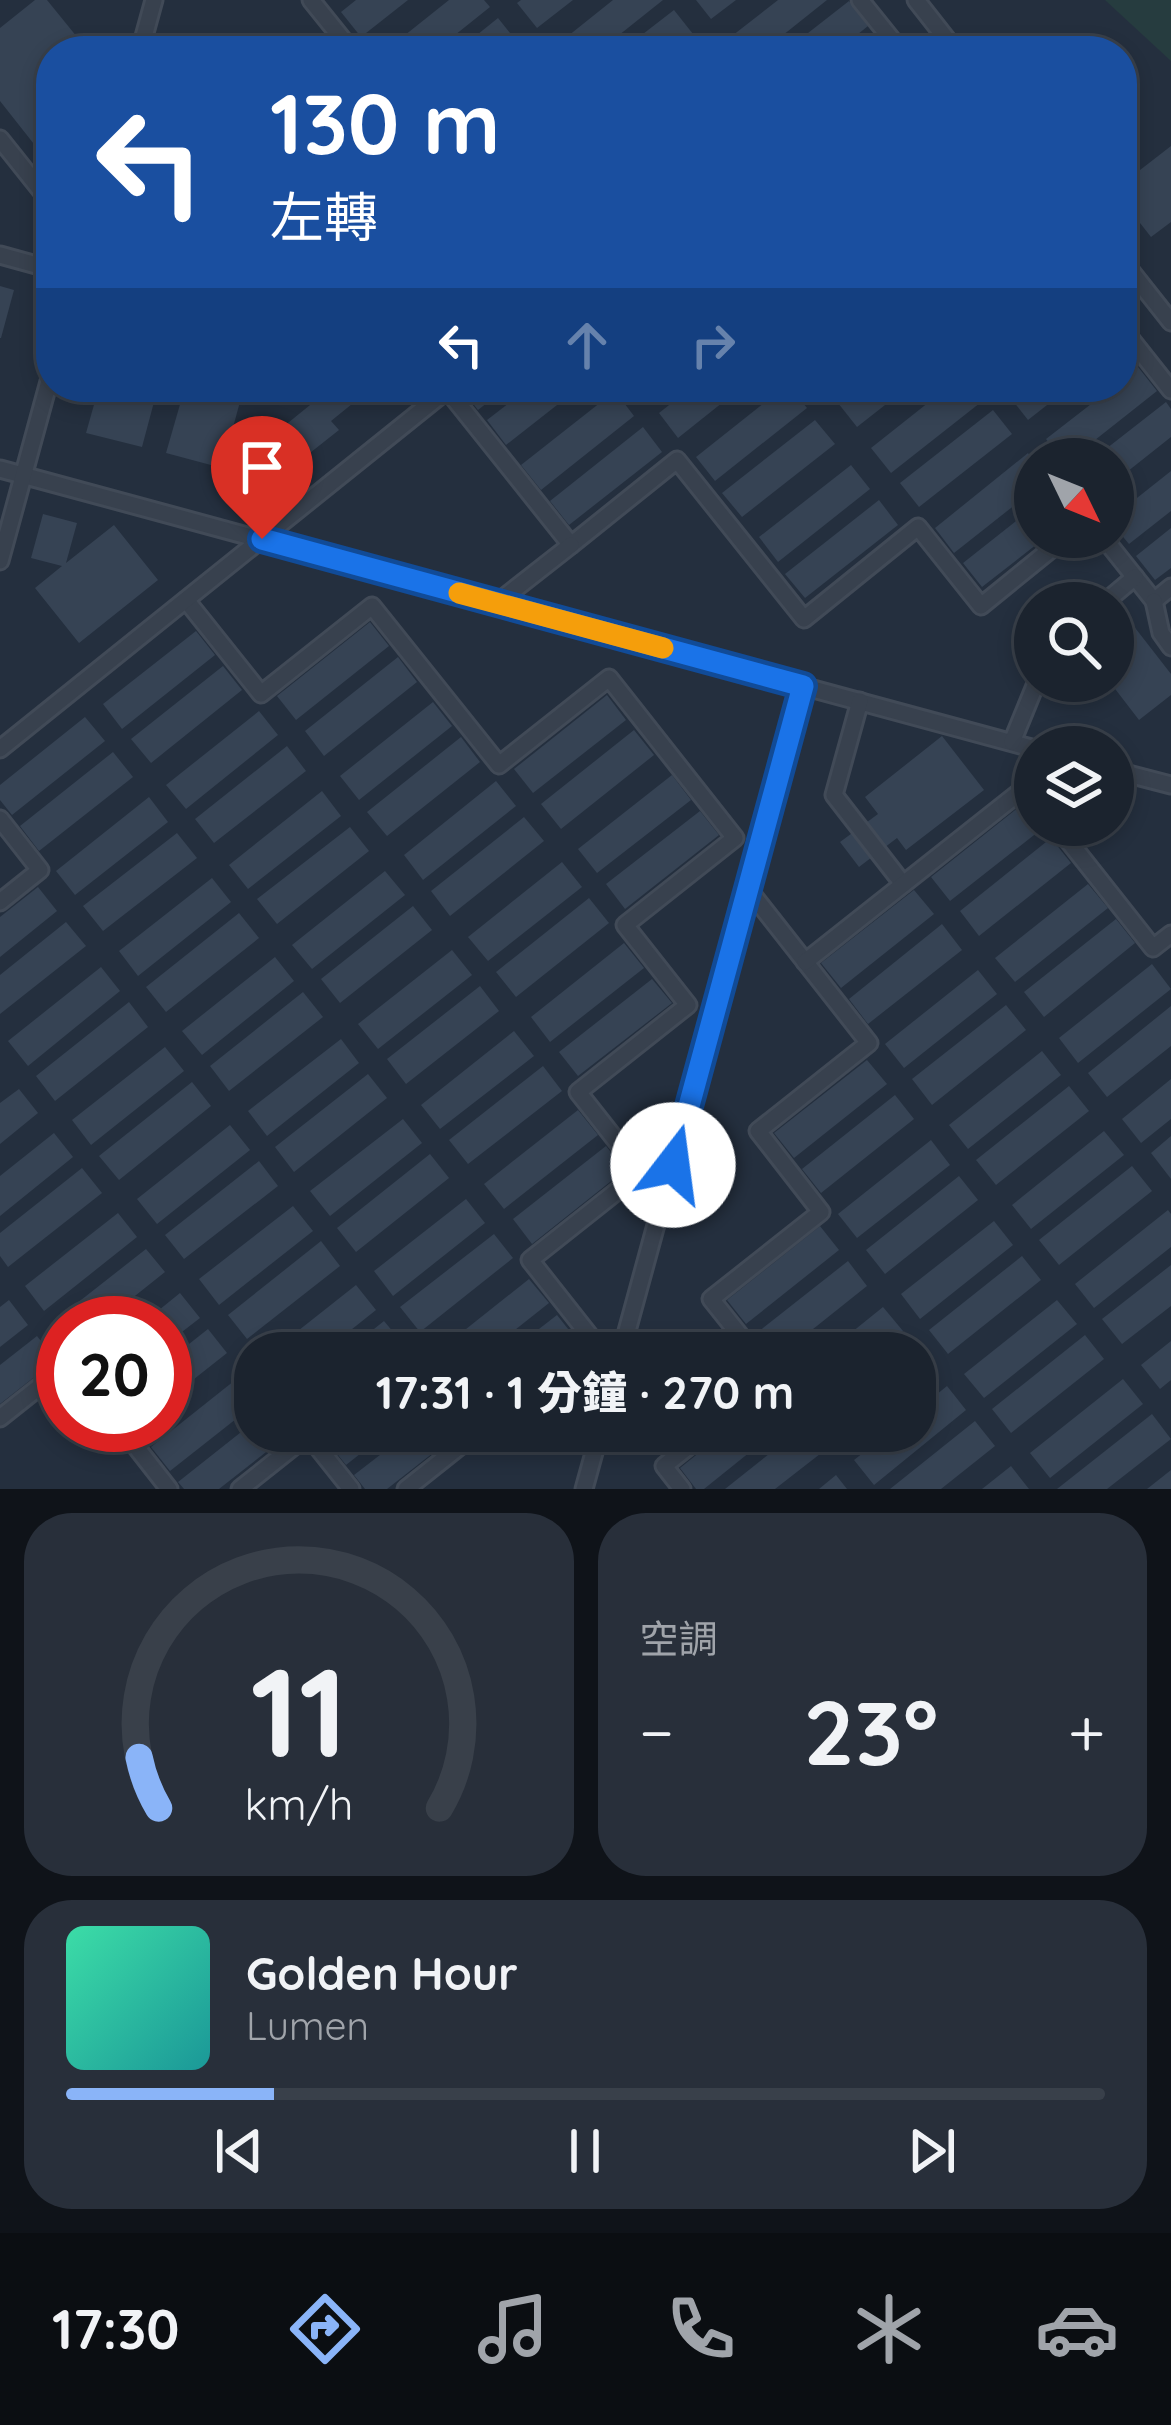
<!DOCTYPE html>
<html lang="zh-TW">
<head>
<meta charset="utf-8">
<style>
	:root { --surface:#1b232e; --page:#282f3a; --text:#f1f3f6; --muted:#a0a4aa; --line:#39404a; --accent:#8ab4f8 }
	body { margin:0; font-family:Quicksand,"Noto Sans TC",sans-serif; background:var(--page); color:var(--text); height:100vh; display:flex; flex-direction:column; font-size:45px; white-space:nowrap }
	* { box-sizing:border-box; margin:0 }
	p { font-size:39px; color:var(--muted) }
	.icon { flex:none; width:66px; height:66px; fill:none; stroke:currentColor; stroke-width:2; stroke-linecap:round; stroke-linejoin:round }
	.map { position:relative; height:1489px; overflow:hidden }
	.details { display:flex; flex-direction:column; gap:24px; padding:24px; background:#0f1319; flex:1 }
	.details>* { flex:none }
	.guide { position:absolute; left:36px; top:36px; width:1101px; height:366px; border-radius:48px; box-shadow:0 6px 18px #0003,0 0 0 3px var(--line); background:#1a4fa0; color:#fff; overflow:hidden }
	.needle { width:78px; rotate:133deg }
	.buttons { position:absolute; left:1014px; top:438px; display:grid; gap:24px }
	.buttons a { display:grid; place-items:center; width:120px; height:120px; border-radius:50%; background:var(--surface); box-shadow:0 6px 18px #0003,0 0 0 3px var(--line); font-size:60px }
	.speed { position:absolute; left:36px; top:1296px; display:flex; gap:24px; font-size:60px; font-weight:700; text-align:center }
	.speed>* { display:grid; place-content:center; width:156px; height:156px; border-radius:50%; background:var(--surface); box-shadow:0 6px 18px #0003,0 0 0 3px var(--line); line-height:1 }
	.speed .limit { border:18px solid #d22; background:#fff; color:#111 }
	.pin { position:absolute; display:grid; place-items:center; width:102px; height:102px; color:#fff; margin:-123px -51px; border-radius:50% 50% 50% 0; rotate:-45deg; box-shadow:0 0 12px #0007 }
	.pin .icon { rotate:45deg }
	.me { position:absolute; width:132px; margin:-66px; rotate:15deg; stroke-linejoin:round; filter:drop-shadow(0 0 9px #0008) }
	.turn { display:flex; align-items:center; gap:42px; height:252px; padding:0 36px; font-size:54px }
	.turn .icon { width:156px; height:156px; stroke-width:2.5 }
	.turn b { display:block; font-size:84px; line-height:102px }
	.lanes { display:flex; align-items:center; height:114px; padding:0 36px; background:#0003; justify-content:center; gap:60px; direction:ltr }
	.lanes .off { opacity:.35 }
	.big { font-size:90px; font-weight:800; line-height:1.1 }
	.details .card { flex:1; display:flex; flex-direction:column; justify-content:center; gap:18px; min-width:0; padding:0 42px; border-radius:48px; background:var(--page) }
	.details .dial { align-items:center; gap:0 }
	.dial svg { height:312px; overflow:visible; fill:none; stroke:var(--line); stroke-width:7; stroke-linecap:round; text-anchor:middle }
	.dial text { fill:var(--text); stroke:none }
	.song { display:flex; align-items:center; gap:36px }
	.cover { width:144px; height:144px; border-radius:18px; background:linear-gradient(135deg,hsl(160 70% 55%),hsl(180 70% 35%)) }
	.played { height:12px; border-radius:6px; background:linear-gradient(90deg,var(--accent) 20%,var(--line) 20%) }
	.keys { display:flex; justify-content:space-around; direction:ltr }
	.heat { display:flex; justify-content:space-between; align-items:center; font-size:66px; direction:ltr }
	.details .tiles { flex:1; display:grid; gap:24px; grid-template-columns:1fr 1fr }
	.card:last-child { grid-column:span 2 }
	.trip { position:absolute; left:234px; top:1332px; width:702px; height:120px; border-radius:48px; background:var(--surface); box-shadow:0 6px 18px #0003,0 0 0 3px var(--line); font-weight:800; line-height:120px; text-align:center }
	.menu { display:flex; height:192px; justify-content:space-around; align-items:center; background:#0b0e12; color:var(--muted) }
	.menu .icon { width:84px; height:84px }
	.menu .current { color:var(--accent) }
	.menu b { font-size:54px; color:var(--text) }
	.map>svg:first-child { display:block }
	.green { fill:#263c3f }
	.building { fill:#364354 }
	.lines { fill:none; stroke-linecap:round; stroke-linejoin:round }
	.lane-casing { stroke:#414a57; stroke-width:21 }
	.lane { stroke:#38414e; stroke-width:15 }
	.route-casing { stroke:#114b97; stroke-width:30 }
	.route { stroke:#1a73e8; stroke-width:21 }
	.slow { stroke:#f59e0b; stroke-width:21 }
</style>
</head>
<body>
<div class="map">
<svg width="1171" height="1489" viewBox="0 0 1171 1489">
	<rect width="100%" height="100%" fill="#242f3e"/>
	<path class="green" d="M1105,0H1171V61Z"/>
	<g class="building">
		<path d="M35,0H47L86,48L82,51H51V76L35,88L51,108V145L41,153L0,101V28Z"/>
		<path d="M356,0H408L361,37L341,12Z"/>
		<path d="M449,0H484L490,7L435,51H385Z"/>
		<path d="M521,0H573L537,28L517,3Z"/>
		<path d="M613,0H663L599,51H555L553,48Z"/>
		<path d="M696,0H736L711,19Z"/>
		<path d="M778,0H827L763,51H737L728,39Z"/>
		<path d="M849,1L868,26L837,51H785Z"/>
		<path d="M674,10L693,34L672,51H621Z"/>
		<path d="M498,18L518,43L508,51H457Z"/>
		<path d="M1171,146V222L1151,237L1122,200V184Z"/>
		<path d="M0,286L14,290L1,338H0Z"/>
		<path d="M1138,367L1157,391L1071,459H1061L1046,439L1113,387H1122V380Z"/>
		<path d="M99,387H158L142,447L86,433Z"/>
		<path d="M185,387H244L222,468L166,453Z"/>
		<path d="M304,387H373L331,421L339,430L301,460L278,431L315,401Z"/>
		<path d="M460,387H507L478,410Z"/>
		<path d="M530,387H580L506,445L487,420Z"/>
		<path d="M640,387H670L651,402Z"/>
		<path d="M692,387H742L678,438L659,413Z"/>
		<path d="M784,387H790L807,408L715,481L696,457Z"/>
		<path d="M858,387H908L857,427L838,403Z"/>
		<path d="M948,387H975L985,399L891,473L871,448Z"/>
		<path d="M1020,387H1070L1028,420L1009,396Z"/>
		<path d="M615,391L634,416L541,490L521,465Z"/>
		<path d="M1166,402L1171,409V437L1113,483V459H1093Z"/>
		<path d="M993,410L1012,434L919,507L900,483Z"/>
		<path d="M815,420L835,444L742,517L722,493Z"/>
		<path d="M643,427L662,452L569,525L550,501Z"/>
		<path d="M1028,453L1035,462V489L954,553L935,528Z"/>
		<path d="M851,465L870,489L778,562L759,537Z"/>
		<path d="M1171,471V511L1129,544L1113,525V517Z"/>
		<path d="M879,500L898,525L805,598L785,574Z"/>
		<path d="M1035,506V537H1046L982,587L963,563Z"/>
		<path d="M43,514L77,523L66,563L114,525L158,580L79,643L35,588L62,566L31,558Z"/>
		<path d="M1171,528V568L1155,580L1136,556Z"/>
		<path d="M1122,611L1171,674V695L1139,720L1109,681H1113V619Z"/>
		<path d="M370,622L389,646L296,720L277,696Z"/>
		<path d="M196,631L215,655L122,729L103,704Z"/>
		<path d="M398,657L417,682L324,756L305,731Z"/>
		<path d="M223,666L242,690L151,763L131,739Z"/>
		<path d="M607,695L626,720L533,793L514,769Z"/>
		<path d="M433,702L452,726L359,800L340,776Z"/>
		<path d="M259,711L278,735L186,809L166,785Z"/>
		<path d="M85,717L105,741L12,815L0,800V785Z"/>
		<path d="M634,730L654,755L561,829L541,804Z"/>
		<path d="M942,736L984,790L906,850L897,838L859,867L840,842L878,814L865,797Z"/>
		<path d="M461,737L480,762L387,836L367,812Z"/>
		<path d="M287,746L306,771L214,843L195,819Z"/>
		<path d="M113,752L133,777L39,851L20,826Z"/>
		<path d="M672,775L691,800L597,873L578,849Z"/>
		<path d="M496,781L516,806L423,880L404,855Z"/>
		<path d="M322,791L341,816L248,889L229,865Z"/>
		<path d="M149,797L168,822L75,895L56,871Z"/>
		<path d="M1024,803L1035,818V825L1043,828L950,901L931,877Z"/>
		<path d="M700,811L719,835L625,909L606,884Z"/>
		<path d="M524,817L544,841L450,916L431,891Z"/>
		<path d="M350,827L369,851L277,924L257,899Z"/>
		<path d="M177,833L197,858L103,931L83,906Z"/>
		<path d="M1051,838L1071,863L979,936L960,911Z"/>
		<path d="M562,862L582,887L488,961L468,937Z"/>
		<path d="M385,871L405,895L312,969L292,945Z"/>
		<path d="M212,878L231,902L138,976L119,951Z"/>
		<path d="M1088,884L1108,908L1015,982L995,958Z"/>
		<path d="M38,887L57,911L0,957V917Z"/>
		<path d="M914,890L934,914L841,988L821,963Z"/>
		<path d="M589,898L609,923L516,997L496,972Z"/>
		<path d="M413,906L432,930L340,1003L321,979Z"/>
		<path d="M239,913L259,938L166,1012L146,987Z"/>
		<path d="M1116,919L1135,943L1044,1017L1024,992Z"/>
		<path d="M66,922L86,946L0,1014V975Z"/>
		<path d="M942,924L962,950L868,1024L849,999Z"/>
		<path d="M624,943L644,968L550,1042L531,1017Z"/>
		<path d="M452,950L472,975L378,1049L358,1024Z"/>
		<path d="M275,957L294,981L202,1055L182,1031Z"/>
		<path d="M1152,964L1171,989L1078,1063L1059,1038Z"/>
		<path d="M101,967L120,991L28,1066L8,1041Z"/>
		<path d="M978,970L997,994L904,1068L885,1044Z"/>
		<path d="M652,979L672,1003L578,1076L559,1052Z"/>
		<path d="M480,986L499,1011L406,1084L387,1059Z"/>
		<path d="M303,992L323,1017L229,1091L210,1066Z"/>
		<path d="M129,1002L148,1027L55,1101L36,1076Z"/>
		<path d="M1006,1005L1026,1030L932,1105L912,1079Z"/>
		<path d="M1171,1006V1046L1107,1097L1088,1073Z"/>
		<path d="M514,1031L534,1056L440,1129L421,1105Z"/>
		<path d="M341,1039L359,1063L267,1136L248,1111Z"/>
		<path d="M165,1047L184,1071L91,1145L72,1120Z"/>
		<path d="M1042,1051L1061,1075L968,1149L949,1125Z"/>
		<path d="M867,1060L887,1084L794,1158L774,1133Z"/>
		<path d="M543,1066L562,1091L468,1164L449,1140Z"/>
		<path d="M368,1074L387,1098L294,1172L275,1147Z"/>
		<path d="M1171,1079V1119L1141,1143L1122,1119Z"/>
		<path d="M192,1082L211,1106L119,1180L99,1156Z"/>
		<path d="M1069,1086L1089,1111L996,1185L976,1160Z"/>
		<path d="M19,1089L38,1113L0,1144V1103Z"/>
		<path d="M895,1095L914,1119L821,1193L802,1169Z"/>
		<path d="M578,1110L598,1135L504,1209L484,1184Z"/>
		<path d="M403,1119L422,1143L330,1216L310,1191Z"/>
		<path d="M230,1125L250,1150L157,1224L137,1199Z"/>
		<path d="M1104,1131L1124,1155L1031,1229L1012,1205Z"/>
		<path d="M54,1133L73,1157L0,1216V1176Z"/>
		<path d="M1171,1136V1179L1151,1153Z"/>
		<path d="M931,1140L950,1165L857,1238L838,1214Z"/>
		<path d="M606,1146L625,1170L532,1244L513,1219Z"/>
		<path d="M430,1154L449,1178L356,1252L337,1228Z"/>
		<path d="M259,1161L278,1186L184,1259L165,1235Z"/>
		<path d="M1132,1166L1152,1191L1059,1265L1039,1240Z"/>
		<path d="M82,1168L102,1193L8,1267L0,1256V1233Z"/>
		<path d="M959,1176L978,1200L885,1274L866,1250Z"/>
		<path d="M466,1199L485,1223L393,1296L374,1271Z"/>
		<path d="M293,1206L313,1231L219,1305L199,1279Z"/>
		<path d="M1168,1210L1171,1214V1247L1094,1308L1075,1284Z"/>
		<path d="M118,1213L137,1237L44,1311L25,1286Z"/>
		<path d="M994,1221L1013,1245L920,1319L901,1294Z"/>
		<path d="M820,1226L839,1250L746,1324L727,1300Z"/>
		<path d="M494,1234L513,1258L420,1332L400,1307Z"/>
		<path d="M321,1241L340,1266L247,1339L228,1315Z"/>
		<path d="M146,1249L165,1272L101,1323H63V1335L53,1322Z"/>
		<path d="M1022,1256L1041,1280L948,1354L929,1330Z"/>
		<path d="M848,1261L867,1286L783,1353H768L754,1335Z"/>
		<path d="M1171,1265V1306L1122,1344L1102,1319Z"/>
		<path d="M529,1279L549,1303L486,1353H436Z"/>
		<path d="M356,1285L376,1310L322,1353H270Z"/>
		<path d="M180,1293L200,1318L165,1345V1323H143Z"/>
		<path d="M9,1300L28,1325L0,1347V1307Z"/>
		<path d="M1057,1300L1077,1324L984,1398L964,1374Z"/>
		<path d="M883,1307L903,1331L875,1353H826Z"/>
		<path d="M557,1315L576,1339L558,1353H508Z"/>
		<path d="M384,1321L404,1345L394,1353H344Z"/>
		<path d="M208,1329L227,1353L165,1402V1363Z"/>
		<path d="M1085,1335L1104,1359L1011,1433L992,1409Z"/>
		<path d="M37,1336L56,1360L0,1404V1365Z"/>
		<path d="M1171,1341V1380L1160,1389L1141,1365Z"/>
		<path d="M911,1342L931,1367L915,1379V1353H898Z"/>
		<path d="M244,1373L255,1387V1404L170,1471L151,1447Z"/>
		<path d="M1123,1379L1143,1404L1050,1478L1030,1453Z"/>
		<path d="M947,1386L966,1410L874,1485L854,1460L891,1431H915V1412Z"/>
		<path d="M1152,1414L1171,1439L1107,1489H1057Z"/>
		<path d="M255,1421V1431H293L219,1489H184L178,1482Z"/>
		<path d="M975,1421L995,1446L941,1489H890Z"/>
		<path d="M337,1431H389L346,1465L326,1440Z"/>
		<path d="M411,1431H461L387,1489H365L354,1475Z"/>
		<path d="M726,1431H776L704,1489H696L680,1468Z"/>
		<path d="M798,1431L820,1454L775,1489H725Z"/>
		<path d="M1011,1466L1029,1489H982Z"/>
		<path d="M1171,1470V1489H1147Z"/>
		<path d="M836,1475L847,1489H819Z"/>
	</g>
	<g class="lines">
		<g class="lane-casing">
			<g id="lane">
				<path d="M311,0L352,51"/>
				<path d="M860,0L901,51"/>
				<path d="M916,0L956,51"/>
				<path d="M140,51L154,0"/>
				<path d="M0,139L51,203"/>
				<path d="M0,255L51,269"/>
				<path d="M1122,260L1171,322"/>
				<path d="M1122,328L1171,390"/>
				<path d="M445,387L571,545L677,460L804,619L918,527L981,606L1066,537"/>
				<path d="M0,469L1035,749"/>
				<path d="M1103,537L1154,601L1171,587"/>
				<path d="M0,561L51,374"/>
				<path d="M186,600L261,694L372,606L499,765L609,678L735,838L625,925L688,1005L578,1092L641,1172L530,1260L593,1340L577,1353"/>
				<path d="M1154,601L1161,633L1171,647"/>
				<path d="M497,603L571,545"/>
				<path d="M1104,603L1135,577"/>
				<path d="M860,701L834,795L903,884"/>
				<path d="M1012,742L1037,681"/>
				<path d="M0,749L447,390"/>
				<path d="M1113,770L1171,785"/>
				<path d="M0,819L40,870L0,902"/>
				<path d="M1056,825L1153,948L1171,934"/>
				<path d="M748,889L869,1043L758,1131L821,1212L711,1299L754,1353"/>
				<path d="M805,962L1026,787L1035,798"/>
				<path d="M621,1353L803,686"/>
				<path d="M0,1418L63,1368"/>
				<path d="M119,1425L169,1489"/>
				<path d="M240,1489L308,1435L351,1489"/>
				<path d="M406,1489L479,1431"/>
				<path d="M584,1489L600,1431"/>
				<path d="M682,1489L664,1466L708,1431"/>
			</g>
		</g>
		<use href="#lane" class="lane"/>
	</g>
	<g class="lines">
		<g class="route-casing">
			<path id="route" d="M262,539L803,686L673,1165"/>
		</g>
		<use href="#route" class="route"/>
		<path class="slow" d="M459,593L663,648"/>
	</g>
</svg>
<div class="buttons">
<a><svg class="needle" viewBox="-14 -14 28 28"><path d="M0-13l5 13h-10z" fill="#e53935"/><path d="M0 13l5-13h-10z" fill="#a0a4aa"/></svg></a>
<a><svg class="icon" aria-label="search" viewBox="0 0 24 24"><circle cx="10" cy="10" r="6"/><path d="M15 15l6 6"/></svg></a>
<a><svg class="icon" aria-label="layers" viewBox="0 0 24 24"><path d="M12 4l9 5-9 5-9-5zM3 14l9 5 9-5"/></svg></a>
</div>
<div class="speed"><div class="limit">20</div></div>
<div class="pin" style="left:262px;top:539px;background:#d93025"><svg class="icon" aria-label="arrive" viewBox="0 0 24 24"><path d="M6 21V4h12l-3 4 3 4H6"/></svg></div>
<svg class="me" style="left:673px;top:1165px" viewBox="-20 -20 40 40"><circle r="19" fill="#fff"/><path d="M0-13L10 11 0 6-10 11z" fill="#1a73e8"/></svg>
<div class="trip">17:31 · 1 分鐘 · 270 m</div>
<div class="guide">
<div class="turn"><svg class="icon" aria-label="left" viewBox="0 0 24 24"><path d="M17 20v-9H6M10 6l-5 5 5 5"/></svg><div><b>130 m</b>左轉</div></div>
<div class="lanes"><svg class="icon" aria-label="left" viewBox="0 0 24 24"><path d="M17 20v-9H6M10 6l-5 5 5 5"/></svg><svg class="icon off" aria-label="ahead" viewBox="0 0 24 24"><path d="M12 20V5M6 11l6-6 6 6"/></svg><svg class="icon off" aria-label="right" viewBox="0 0 24 24"><path d="M7 20v-9h11M14 6l5 5-5 5"/></svg></div>
</div>
</div>
<section class="details">
<div class="tiles">
<div class="card dial"><svg viewBox="0 0 100 80">
<path d="M14 69A42 42 0 1 1 86 69"/>
<path d="M14 69A42 42 0 0 1 9 56" stroke="#8ab4f8"/>
<text x="50" y="56" font-size="32" font-weight="700">11</text>
<text x="50" y="72" font-size="11">km/h</text>
</svg></div>
<div class="card"><p>空調</p>
<div class="heat"><a>−</a><b class="big">23°</b><a>+</a></div>
</div>
<div class="card">
<div class="song"><i class="cover"></i><div><b>Golden Hour</b><p>Lumen</p></div></div>
<div class="played"></div>
<div class="keys"><svg class="icon" aria-label="previous" viewBox="0 0 24 24"><path d="M18 5L8 12l10 7zM5 5v14"/></svg><svg class="icon" aria-label="pause" viewBox="0 0 24 24"><path d="M8 5v14M16 5v14"/></svg><svg class="icon" aria-label="next" viewBox="0 0 24 24"><path d="M6 5l10 7-10 7zM19 5v14"/></svg></div>
</div>
</div>
</section>
<nav class="menu">
<b>17:30</b>
<svg class="icon current" aria-label="directions" viewBox="0 0 24 24"><path d="M12 3l9 9-9 9-9-9zM9 14v-3h6M13 9l2 2-2 2"/></svg>
<svg class="icon" aria-label="music" viewBox="0 0 24 24"><path d="M9 18V5l10-2v13"/><circle cx="6" cy="18" r="3"/><circle cx="16" cy="16" r="3"/></svg>
<svg class="icon" aria-label="phone" viewBox="0 0 24 24"><path d="M5 4h4l2 5-3 2q2 4 5 5l2-3 5 2v4C11 20 4 13 5 4z"/></svg>
<svg class="icon" aria-label="climate" viewBox="0 0 24 24"><path d="M12 3v18M4 7l16 10M4 17L20 7"/></svg>
<svg class="icon" aria-label="car" viewBox="0 0 24 24"><path d="M5 17H2v-5l4-1 3-4h7l3 4 3 1v5h-3M9 17h6M6 11h13"/><circle cx="7" cy="17" r="2"/><circle cx="17" cy="17" r="2"/></svg>
</nav>
</body>
</html>
